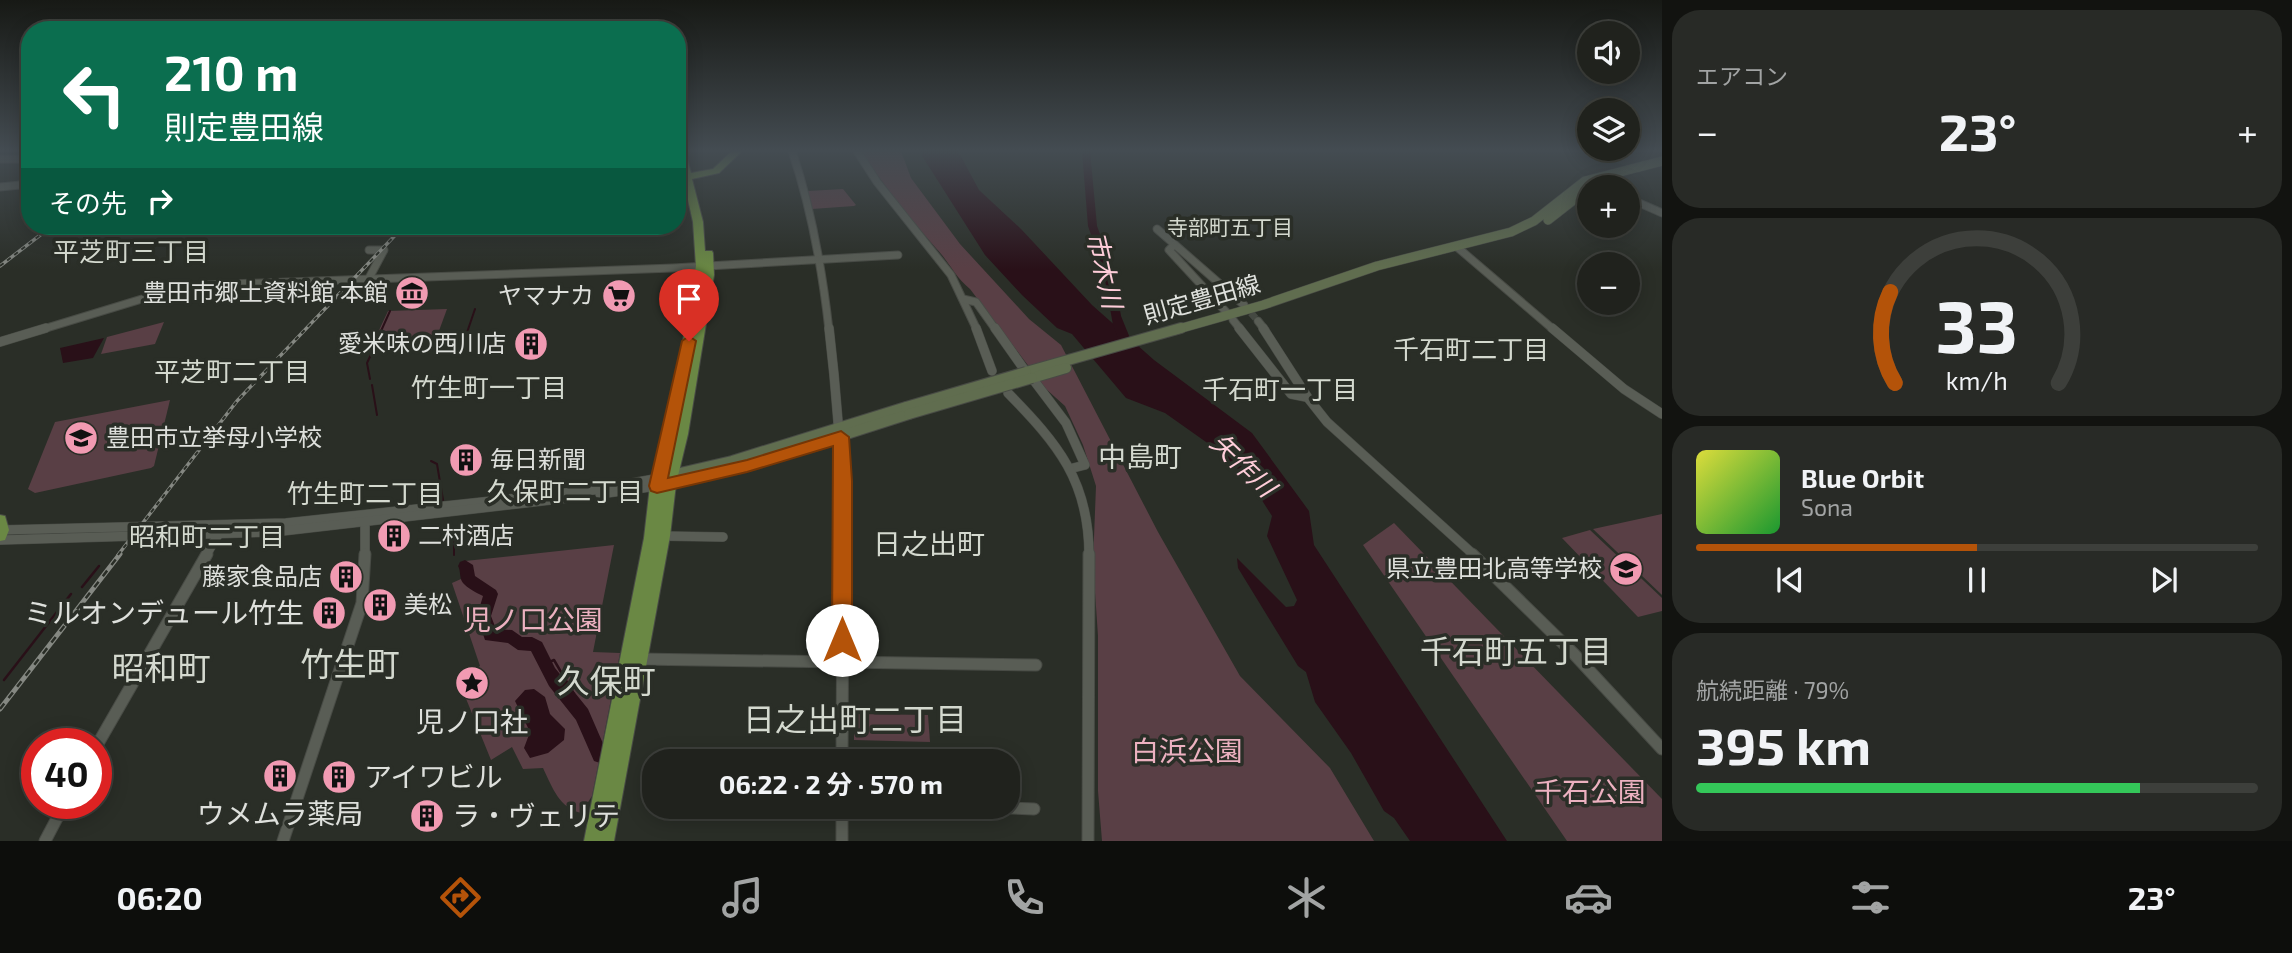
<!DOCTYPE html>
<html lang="ja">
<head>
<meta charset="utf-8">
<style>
	:root { --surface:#20221d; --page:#282a26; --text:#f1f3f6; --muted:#a2a4a4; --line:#3d3f3b; --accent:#b45309 }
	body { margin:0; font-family:"Exo 2","Noto Sans JP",sans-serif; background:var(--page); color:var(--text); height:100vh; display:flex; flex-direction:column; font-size:26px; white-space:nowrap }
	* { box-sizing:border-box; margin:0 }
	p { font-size:23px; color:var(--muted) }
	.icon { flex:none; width:38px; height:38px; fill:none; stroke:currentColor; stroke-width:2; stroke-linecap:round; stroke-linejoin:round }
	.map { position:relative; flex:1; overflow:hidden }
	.panel { display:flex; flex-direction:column; gap:10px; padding:10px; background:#121310; width:630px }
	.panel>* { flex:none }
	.hud { position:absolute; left:21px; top:21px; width:665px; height:214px; border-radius:28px; box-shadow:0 4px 18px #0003,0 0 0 2px var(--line); background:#0b6e4f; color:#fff; overflow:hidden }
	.tools { position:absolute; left:1577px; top:21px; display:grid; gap:14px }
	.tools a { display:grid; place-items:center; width:63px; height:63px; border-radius:50%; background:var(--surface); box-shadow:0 4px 18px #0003,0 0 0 2px var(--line); font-size:35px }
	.speed { position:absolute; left:21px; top:728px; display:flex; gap:14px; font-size:35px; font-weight:700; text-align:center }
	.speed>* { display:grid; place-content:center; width:91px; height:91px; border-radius:50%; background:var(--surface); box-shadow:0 4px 18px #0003,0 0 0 2px var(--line); line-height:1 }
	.speed .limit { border:10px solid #d22; background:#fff; color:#111 }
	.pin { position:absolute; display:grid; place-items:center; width:60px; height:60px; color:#fff; margin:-72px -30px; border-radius:50% 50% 50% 0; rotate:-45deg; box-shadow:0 0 7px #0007 }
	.pin .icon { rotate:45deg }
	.me { position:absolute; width:77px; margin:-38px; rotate:0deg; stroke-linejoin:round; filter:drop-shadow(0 0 5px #0008) }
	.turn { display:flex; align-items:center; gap:24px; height:147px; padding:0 28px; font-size:32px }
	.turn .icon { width:91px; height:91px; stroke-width:2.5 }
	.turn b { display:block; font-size:49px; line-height:60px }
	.then { display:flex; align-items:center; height:66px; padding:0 28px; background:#0003; gap:14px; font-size:26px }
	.big { font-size:52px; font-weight:700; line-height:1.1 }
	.panel .widget { flex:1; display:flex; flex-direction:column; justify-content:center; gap:10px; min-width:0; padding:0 24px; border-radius:28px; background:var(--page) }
	.panel .dial { align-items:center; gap:0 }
	.dial svg { height:182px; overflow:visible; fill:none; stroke:var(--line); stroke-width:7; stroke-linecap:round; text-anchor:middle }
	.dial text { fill:var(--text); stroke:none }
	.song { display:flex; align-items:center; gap:21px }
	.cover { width:84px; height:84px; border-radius:10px; background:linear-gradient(135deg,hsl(60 70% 55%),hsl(130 70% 35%)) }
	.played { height:7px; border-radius:4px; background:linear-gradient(90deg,var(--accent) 50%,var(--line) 50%) }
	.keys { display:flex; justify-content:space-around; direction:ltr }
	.heat { display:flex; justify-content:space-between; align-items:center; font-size:38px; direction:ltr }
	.charge { height:10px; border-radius:5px; background:linear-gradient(90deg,#34c759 79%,var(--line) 0) }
	.trip { position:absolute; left:642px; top:749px; width:378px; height:70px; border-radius:28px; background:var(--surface); box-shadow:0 4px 18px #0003,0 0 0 2px var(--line); font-weight:700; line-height:70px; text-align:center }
	.tabs { display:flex; height:112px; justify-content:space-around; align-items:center; background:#0d0e0c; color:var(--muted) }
	.tabs .icon { width:49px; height:49px }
	.tabs .active { color:var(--accent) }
	.tabs b { font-size:32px; color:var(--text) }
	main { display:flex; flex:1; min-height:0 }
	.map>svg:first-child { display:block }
	.green { fill:#593f45 }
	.water { fill:#291018 }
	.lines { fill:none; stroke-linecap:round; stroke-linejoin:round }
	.stream-far1 { stroke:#291018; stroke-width:2 }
	.stream { stroke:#291018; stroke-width:2.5 }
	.river { fill:#291018; fill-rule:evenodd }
	.tertiary-tunnel { stroke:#454942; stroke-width:7; stroke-dasharray:7 3.5; stroke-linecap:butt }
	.tertiary-far2-casing { stroke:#484b45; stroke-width:9 }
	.tertiary-far1-casing { stroke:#484b45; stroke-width:10 }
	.tertiary-casing { stroke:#484b45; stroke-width:13 }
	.secondary-far1-casing { stroke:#484b45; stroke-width:10 }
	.secondary-casing { stroke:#484b45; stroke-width:12 }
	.trunk-casing { stroke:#484b45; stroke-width:2 }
	.tertiary-far2 { stroke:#595d55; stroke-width:7 }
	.tertiary-far1 { stroke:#595d55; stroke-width:9 }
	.tertiary { stroke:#595d55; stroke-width:11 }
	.secondary-far1 { stroke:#606d4f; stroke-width:9 }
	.secondary { stroke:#606d4f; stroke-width:10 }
	.trunk { fill:#6a8844; fill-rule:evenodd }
	.rail-far1-casing { stroke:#858882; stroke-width:3.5 }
	.rail-casing { stroke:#858882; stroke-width:5 }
	.rail-far1 { stroke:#2a2e27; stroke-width:2; stroke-dasharray:4.5; stroke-linecap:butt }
	.rail { stroke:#2a2e27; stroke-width:2.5; stroke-dasharray:7; stroke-linecap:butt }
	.secondary-bridge-casing { stroke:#484b45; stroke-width:12; stroke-linecap:butt }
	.secondary-bridge { stroke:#606d4f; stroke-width:10 }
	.route { fill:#b45309; stroke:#753606; stroke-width:2 }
	.labels { text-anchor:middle; stroke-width:7; stroke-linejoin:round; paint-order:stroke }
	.far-neighbourhood-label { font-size:21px; fill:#d4d9cf; stroke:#2a2e27 }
	.poi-label { font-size:24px; fill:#dee0dc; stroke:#2a2e27; text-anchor:end }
	.street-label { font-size:24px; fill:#dee0dc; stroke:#2a2e27 }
	.neighbourhood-label { font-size:26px; fill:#d4d9cf; stroke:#2a2e27 }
	.water-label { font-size:26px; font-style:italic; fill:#fecdd9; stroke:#2a2e27 }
	.quarter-label { font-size:28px; fill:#d4d9cf; stroke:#2a2e27 }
	.near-poi-label { font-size:28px; fill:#dee0dc; stroke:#2a2e27 }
	.near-park-label { font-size:28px; fill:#ecb1c0; stroke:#2a2e27 }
	.near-neighbourhood-label { font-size:32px; fill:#d4d9cf; stroke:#2a2e27 }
	.near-quarter-label { font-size:33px; fill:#d4d9cf; stroke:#2a2e27 }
</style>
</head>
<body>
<main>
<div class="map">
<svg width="1662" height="841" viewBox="0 0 1662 841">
	<rect width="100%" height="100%" fill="#2a2e27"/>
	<g class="green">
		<path d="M861,151H901L911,178L960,244L1029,319L1061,345L1158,532L1240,676L1330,768L1374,841H1102L1098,791V636L1093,563L1096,486L1083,445L1065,406L1046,389L970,289C955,277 948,260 935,247C908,216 884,186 861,151Z"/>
		<path d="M843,189L856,205L854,206L812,209L808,191Z"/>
		<path d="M447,309L436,339L374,341L388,311Z"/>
		<path d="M164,322L155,344L101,354L107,337Z"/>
		<path d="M170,400L154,466L151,468L35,493L28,489L55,422Z"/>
		<path d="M1662,514V595L1593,529Z"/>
		<path d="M1394,523L1662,799V841H1567L1363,545Z"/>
		<path d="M1590,530L1662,598V611L1638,617L1562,538Z"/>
		<path d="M614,545L593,652L620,653L592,796L581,813C559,807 553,789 543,768L523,769L512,747L491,760L458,679L480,666L452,583L461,579L465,561Z"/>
		<path d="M854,714L928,715L930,742L854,740Z"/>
	</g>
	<g class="water">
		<path d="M919,151H958L979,190L1021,229L1092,305L1154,360L1252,433L1309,511L1314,545L1507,841H1410L1394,818L1384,811L1351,753L1315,702L1306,672L1298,666L1238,568L1237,558L1286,607L1294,606L1297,600L1267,536L1272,516L1249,480L1223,454L1165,413L1126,398L1072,334L1057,328L1022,295L985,255Z"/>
		<path d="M104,338L93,358L63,363L60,348Z"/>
		<path d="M534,689L545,697L550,714L565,729L564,740L548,753L530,758L524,748L530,732L515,701L525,690Z"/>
	</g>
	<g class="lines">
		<g class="stream-far1">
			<path d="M377,340L390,311"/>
			<path d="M459,356L475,309"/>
			<path d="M370,379L367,363L375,346"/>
			<path d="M372,385L377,415"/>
			<path d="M431,461L437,464L443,500"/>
			<path d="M454,538V555"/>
		</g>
		<g class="stream">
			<path d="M461,563L465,566"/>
			<path d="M82,587L99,566"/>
			<path d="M545,664L554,660L575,696L570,703"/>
			<path d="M4,680L71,594"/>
		</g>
		<g class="river">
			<path d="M1082,151H1090L1097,226L1113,269L1121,316L1132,343L1126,347L1120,343L1113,325L1103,269L1088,226Z"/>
			<path d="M465,560L473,565L475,576L496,590L498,594L491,616L496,629L512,630L522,637H532L542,642L555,668L588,709L608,755L606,761L600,763L594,761L576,720L549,686L531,651L518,650L508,643L485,640L477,616L483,596C477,593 467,588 463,583C459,578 461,571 458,566L460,562Z"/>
		</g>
		<path class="tertiary-tunnel" d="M1244,305L1258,321"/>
		<g class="tertiary-far2-casing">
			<g id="tertiary-far2">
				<path d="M792,151C812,210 822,268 829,330"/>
				<path d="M857,151L877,182L951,275L977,330"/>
				<path d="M0,159H30"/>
				<path d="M1585,181L1601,187"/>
				<path d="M0,187L30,184"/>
				<path d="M1628,198L1662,213"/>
				<path d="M1157,229L1244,305"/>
				<path d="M1174,245L1169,250L1229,315"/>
				<path d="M1457,247L1554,330"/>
				<path d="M369,250H384L369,278"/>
				<path d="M963,299L976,302L996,330"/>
				<path d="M1233,320L1241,330"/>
				<path d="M1258,321L1265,330"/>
				<path d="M40,330L155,295L204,285L673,268L898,255"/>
			</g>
		</g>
		<g class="tertiary-far1-casing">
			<g id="tertiary-far1">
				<path d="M829,328C838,404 843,479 843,555"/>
				<path d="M976,328L992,371"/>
				<path d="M995,328L1026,372"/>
				<path d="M1239,328L1291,394L1306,397"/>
				<path d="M1263,328L1308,398L1327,422L1474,555"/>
				<path d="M1552,328L1624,389L1662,414"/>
				<path d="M0,342L46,328"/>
				<path d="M1032,378L1066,423L1085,465L1073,468"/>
				<path d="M1008,393C1058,444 1089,481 1089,555"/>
				<path d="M600,494L657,486"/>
				<path d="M365,520V555"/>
				<path d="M0,530L286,523L593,490L660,478"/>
				<path d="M663,536L723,537"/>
				<path d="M0,540L274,532L576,497"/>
				<path d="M206,555L221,530"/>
			</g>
		</g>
		<g class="tertiary-casing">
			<g id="tertiary">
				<path d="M1472,554L1574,654L1662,749"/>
				<path d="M638,659L1036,665"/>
				<path d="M96,747L207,554"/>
				<path d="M842,761L843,554"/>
				<path d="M842,807V841"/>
				<path d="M987,807L1034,809"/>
				<path d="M45,841L65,803"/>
				<path d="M283,841L362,603L365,554"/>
				<path d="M1088,841L1089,554"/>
			</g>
		</g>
		<g class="secondary-far1-casing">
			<g id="secondary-far1">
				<path d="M1548,220L1589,188"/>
				<path d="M1175,330L1263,305L1377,266L1511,232L1534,221L1585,181L1662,161"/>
			</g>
		</g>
		<g class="secondary-casing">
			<g id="secondary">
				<path d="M1026,372L1181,328"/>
				<path d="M1032,378L1066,368"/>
				<path d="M667,476L732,461L906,407"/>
				<path d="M663,485L747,466L909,414"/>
			</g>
		</g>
		<g class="trunk-casing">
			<g id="trunk">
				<path d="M677,151H685L691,173L713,169L732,151H742L719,173L692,179L703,222L705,251H712L713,253L714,275L688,434L676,484L670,536L614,841H584L644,538L650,486L683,341L696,266L693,222Z"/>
				<path d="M0,515L5,516L9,530L5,540L0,541Z"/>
			</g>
		</g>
		<use href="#tertiary-far2" class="tertiary-far2"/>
		<use href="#tertiary-far1" class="tertiary-far1"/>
		<use href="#tertiary" class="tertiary"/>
		<use href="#secondary-far1" class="secondary-far1"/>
		<use href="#secondary" class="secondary"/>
		<use href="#trunk" class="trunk"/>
		<g class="rail-far1-casing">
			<g id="rail-far1">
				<path d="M0,266L52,226"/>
				<path d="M118,555L237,401L404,226"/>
			</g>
		</g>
		<g class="rail-casing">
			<path id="rail" d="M0,709L120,554"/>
		</g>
		<use href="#rail-far1" class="rail-far1"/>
		<use href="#rail" class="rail"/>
		<g class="secondary-bridge-casing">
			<g id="secondary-bridge">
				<path d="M906,407L1026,372"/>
				<path d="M909,414L1032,378"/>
			</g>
		</g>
		<use href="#secondary-bridge" class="secondary-bridge"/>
	</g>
	<linearGradient id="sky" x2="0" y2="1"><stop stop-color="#171915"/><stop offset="0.56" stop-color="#444c52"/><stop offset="1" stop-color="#444c52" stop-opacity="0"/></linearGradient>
	<rect width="1662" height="269" fill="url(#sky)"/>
	<path class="route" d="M689,336L696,341L668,478L747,460L841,431L849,437L852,481V640L849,646L842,648L835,646L832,640L833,446L747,472L657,493L651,491L649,486L682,341Z"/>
	<defs>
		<g id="museum-disc" transform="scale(1.75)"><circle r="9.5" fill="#f19ab2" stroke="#2a2e27"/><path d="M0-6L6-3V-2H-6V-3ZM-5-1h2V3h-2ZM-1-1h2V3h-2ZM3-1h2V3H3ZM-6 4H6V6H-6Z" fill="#111"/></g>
		<g id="supermarket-disc" transform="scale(1.75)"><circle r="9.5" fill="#f19ab2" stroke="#2a2e27"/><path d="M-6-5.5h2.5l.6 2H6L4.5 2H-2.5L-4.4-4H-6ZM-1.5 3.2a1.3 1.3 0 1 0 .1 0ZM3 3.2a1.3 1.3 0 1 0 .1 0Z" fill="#111"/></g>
		<g id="building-disc" transform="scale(1.75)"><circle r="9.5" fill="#f19ab2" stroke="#2a2e27"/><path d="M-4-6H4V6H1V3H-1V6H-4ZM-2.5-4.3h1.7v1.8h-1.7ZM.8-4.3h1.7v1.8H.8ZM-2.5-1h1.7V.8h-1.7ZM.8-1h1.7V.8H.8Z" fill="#111"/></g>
		<g id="school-disc" transform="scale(1.75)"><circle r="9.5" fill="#f19ab2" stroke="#2a2e27"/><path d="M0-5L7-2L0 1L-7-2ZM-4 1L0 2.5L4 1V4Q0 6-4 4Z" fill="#111"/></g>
		<g id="sight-disc" transform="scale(1.75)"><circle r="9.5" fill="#f19ab2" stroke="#2a2e27"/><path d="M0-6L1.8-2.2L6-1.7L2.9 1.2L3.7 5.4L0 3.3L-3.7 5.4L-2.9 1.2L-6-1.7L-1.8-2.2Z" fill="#111"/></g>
	</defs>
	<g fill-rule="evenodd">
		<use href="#museum-disc" x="412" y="293"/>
		<use href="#supermarket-disc" x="619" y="296"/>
		<use href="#building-disc" x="531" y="344"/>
		<use href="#school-disc" x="81" y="438"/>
		<use href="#building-disc" x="466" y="460"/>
		<use href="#building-disc" x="394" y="536"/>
		<use href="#school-disc" x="1626" y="569"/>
		<use href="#building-disc" x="346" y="577"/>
		<use href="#building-disc" x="380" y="605"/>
		<use href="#building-disc" x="329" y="613"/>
		<use href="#sight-disc" x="472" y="683"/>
		<use href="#building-disc" x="280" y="776"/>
		<use href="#building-disc" x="339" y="777"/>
		<use href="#building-disc" x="427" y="816"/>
	</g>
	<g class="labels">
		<g class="far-neighbourhood-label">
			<text x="1230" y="235">寺部町五丁目</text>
		</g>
		<g class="poi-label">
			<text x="388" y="301">豊田市郷土資料館 本館</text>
			<text x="594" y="304">ヤマナカ</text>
			<text x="506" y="352">愛米味の西川店</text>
			<text x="106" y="446" text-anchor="start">豊田市立挙母小学校</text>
			<text x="490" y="468" text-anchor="start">毎日新聞</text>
			<text x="418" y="544" text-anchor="start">二村酒店</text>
			<text x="1602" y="577">県立豊田北高等学校</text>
			<text x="322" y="585">藤家食品店</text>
			<text x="404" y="613" text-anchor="start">美松</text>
		</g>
		<g class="street-label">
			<text transform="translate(1202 300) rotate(-16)" y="8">則定豊田線</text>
		</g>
		<g class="neighbourhood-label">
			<text x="131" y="261">平芝町三丁目</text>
			<text x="1471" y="359">千石町二丁目</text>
			<text x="232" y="381">平芝町二丁目</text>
			<text x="489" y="397">竹生町一丁目</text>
			<text x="1280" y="399">千石町一丁目</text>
			<text x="565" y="501">久保町二丁目</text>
			<text x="365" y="503">竹生町二丁目</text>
			<text x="207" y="546">昭和町二丁目</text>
		</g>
		<g class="water-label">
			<text transform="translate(1104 270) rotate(77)" y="9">市木川</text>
			<text transform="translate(1243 465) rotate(44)" y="9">矢作川</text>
		</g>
		<g class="quarter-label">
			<text x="1140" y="467">中島町</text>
			<text x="929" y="554">日之出町</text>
		</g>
		<g class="near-poi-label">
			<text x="304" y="623" text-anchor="end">ミルオンデュール竹生</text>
			<text x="472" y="732">児ノ口社</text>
			<text x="364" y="787" text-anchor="start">アイワビル</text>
			<text x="280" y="824">ウメムラ薬局</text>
			<text x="452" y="826" text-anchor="start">ラ・ヴェリテ</text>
		</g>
		<g class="near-park-label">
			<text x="533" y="630">児ノ口公園</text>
			<text x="1187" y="761">白浜公園</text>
			<text x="1590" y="802">千石公園</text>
		</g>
		<g class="near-neighbourhood-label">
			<text x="1516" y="663">千石町五丁目</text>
			<text x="855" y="731">日之出町二丁目</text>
		</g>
		<g class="near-quarter-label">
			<text x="350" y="676">竹生町</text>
			<text x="161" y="680">昭和町</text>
			<text x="606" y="693">久保町</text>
		</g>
	</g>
</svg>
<div class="tools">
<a><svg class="icon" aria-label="sound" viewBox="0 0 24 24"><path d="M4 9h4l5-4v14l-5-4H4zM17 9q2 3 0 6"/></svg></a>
<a><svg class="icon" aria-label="layers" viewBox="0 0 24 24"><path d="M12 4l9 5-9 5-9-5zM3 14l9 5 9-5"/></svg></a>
<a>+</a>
<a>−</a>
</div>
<div class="speed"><div class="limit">40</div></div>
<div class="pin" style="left:689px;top:341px;background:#d93025"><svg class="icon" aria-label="arrive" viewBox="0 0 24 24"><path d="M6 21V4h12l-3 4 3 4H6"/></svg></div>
<svg class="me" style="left:842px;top:640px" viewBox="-20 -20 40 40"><circle r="19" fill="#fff"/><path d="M0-13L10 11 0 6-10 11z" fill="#b45309"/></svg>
<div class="trip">06:22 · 2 分 · 570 m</div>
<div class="hud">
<div class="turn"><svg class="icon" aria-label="left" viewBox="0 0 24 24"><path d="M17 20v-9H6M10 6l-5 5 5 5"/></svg><div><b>210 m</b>則定豊田線</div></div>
<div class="then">その先<svg class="icon" aria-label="right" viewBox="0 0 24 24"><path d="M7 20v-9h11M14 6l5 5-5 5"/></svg></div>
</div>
</div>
<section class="panel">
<div class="widget"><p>エアコン</p>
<div class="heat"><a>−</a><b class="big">23°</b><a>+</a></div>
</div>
<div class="widget dial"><svg viewBox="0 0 100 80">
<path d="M14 69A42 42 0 1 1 86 69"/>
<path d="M14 69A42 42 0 0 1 12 29" stroke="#b45309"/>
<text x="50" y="56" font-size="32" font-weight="700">33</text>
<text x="50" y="72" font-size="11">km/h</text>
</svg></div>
<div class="widget">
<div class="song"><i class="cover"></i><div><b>Blue Orbit</b><p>Sona</p></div></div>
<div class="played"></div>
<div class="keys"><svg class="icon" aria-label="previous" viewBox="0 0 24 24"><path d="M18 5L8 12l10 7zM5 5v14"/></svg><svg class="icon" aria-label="pause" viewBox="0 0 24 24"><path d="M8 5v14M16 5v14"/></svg><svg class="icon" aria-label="next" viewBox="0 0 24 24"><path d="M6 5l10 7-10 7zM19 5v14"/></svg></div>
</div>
<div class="widget"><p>航続距離 · 79%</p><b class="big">395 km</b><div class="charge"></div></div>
</section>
</main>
<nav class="tabs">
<b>06:20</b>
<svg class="icon active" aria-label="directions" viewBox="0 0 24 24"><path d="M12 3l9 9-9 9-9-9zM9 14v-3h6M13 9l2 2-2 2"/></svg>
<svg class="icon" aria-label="music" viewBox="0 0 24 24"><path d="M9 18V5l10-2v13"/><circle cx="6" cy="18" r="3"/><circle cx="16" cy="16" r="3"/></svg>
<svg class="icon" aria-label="phone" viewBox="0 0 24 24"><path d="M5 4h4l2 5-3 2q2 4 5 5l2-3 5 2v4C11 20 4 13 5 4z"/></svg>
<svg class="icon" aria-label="climate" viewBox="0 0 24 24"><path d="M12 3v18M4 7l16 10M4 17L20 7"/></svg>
<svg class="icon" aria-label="car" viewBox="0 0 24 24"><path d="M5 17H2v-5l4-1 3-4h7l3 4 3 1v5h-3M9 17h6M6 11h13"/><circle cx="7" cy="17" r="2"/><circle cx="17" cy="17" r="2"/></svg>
<svg class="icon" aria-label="filters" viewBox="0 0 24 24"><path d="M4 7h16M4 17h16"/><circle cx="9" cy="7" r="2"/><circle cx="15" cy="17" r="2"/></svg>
<b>23°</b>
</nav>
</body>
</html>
